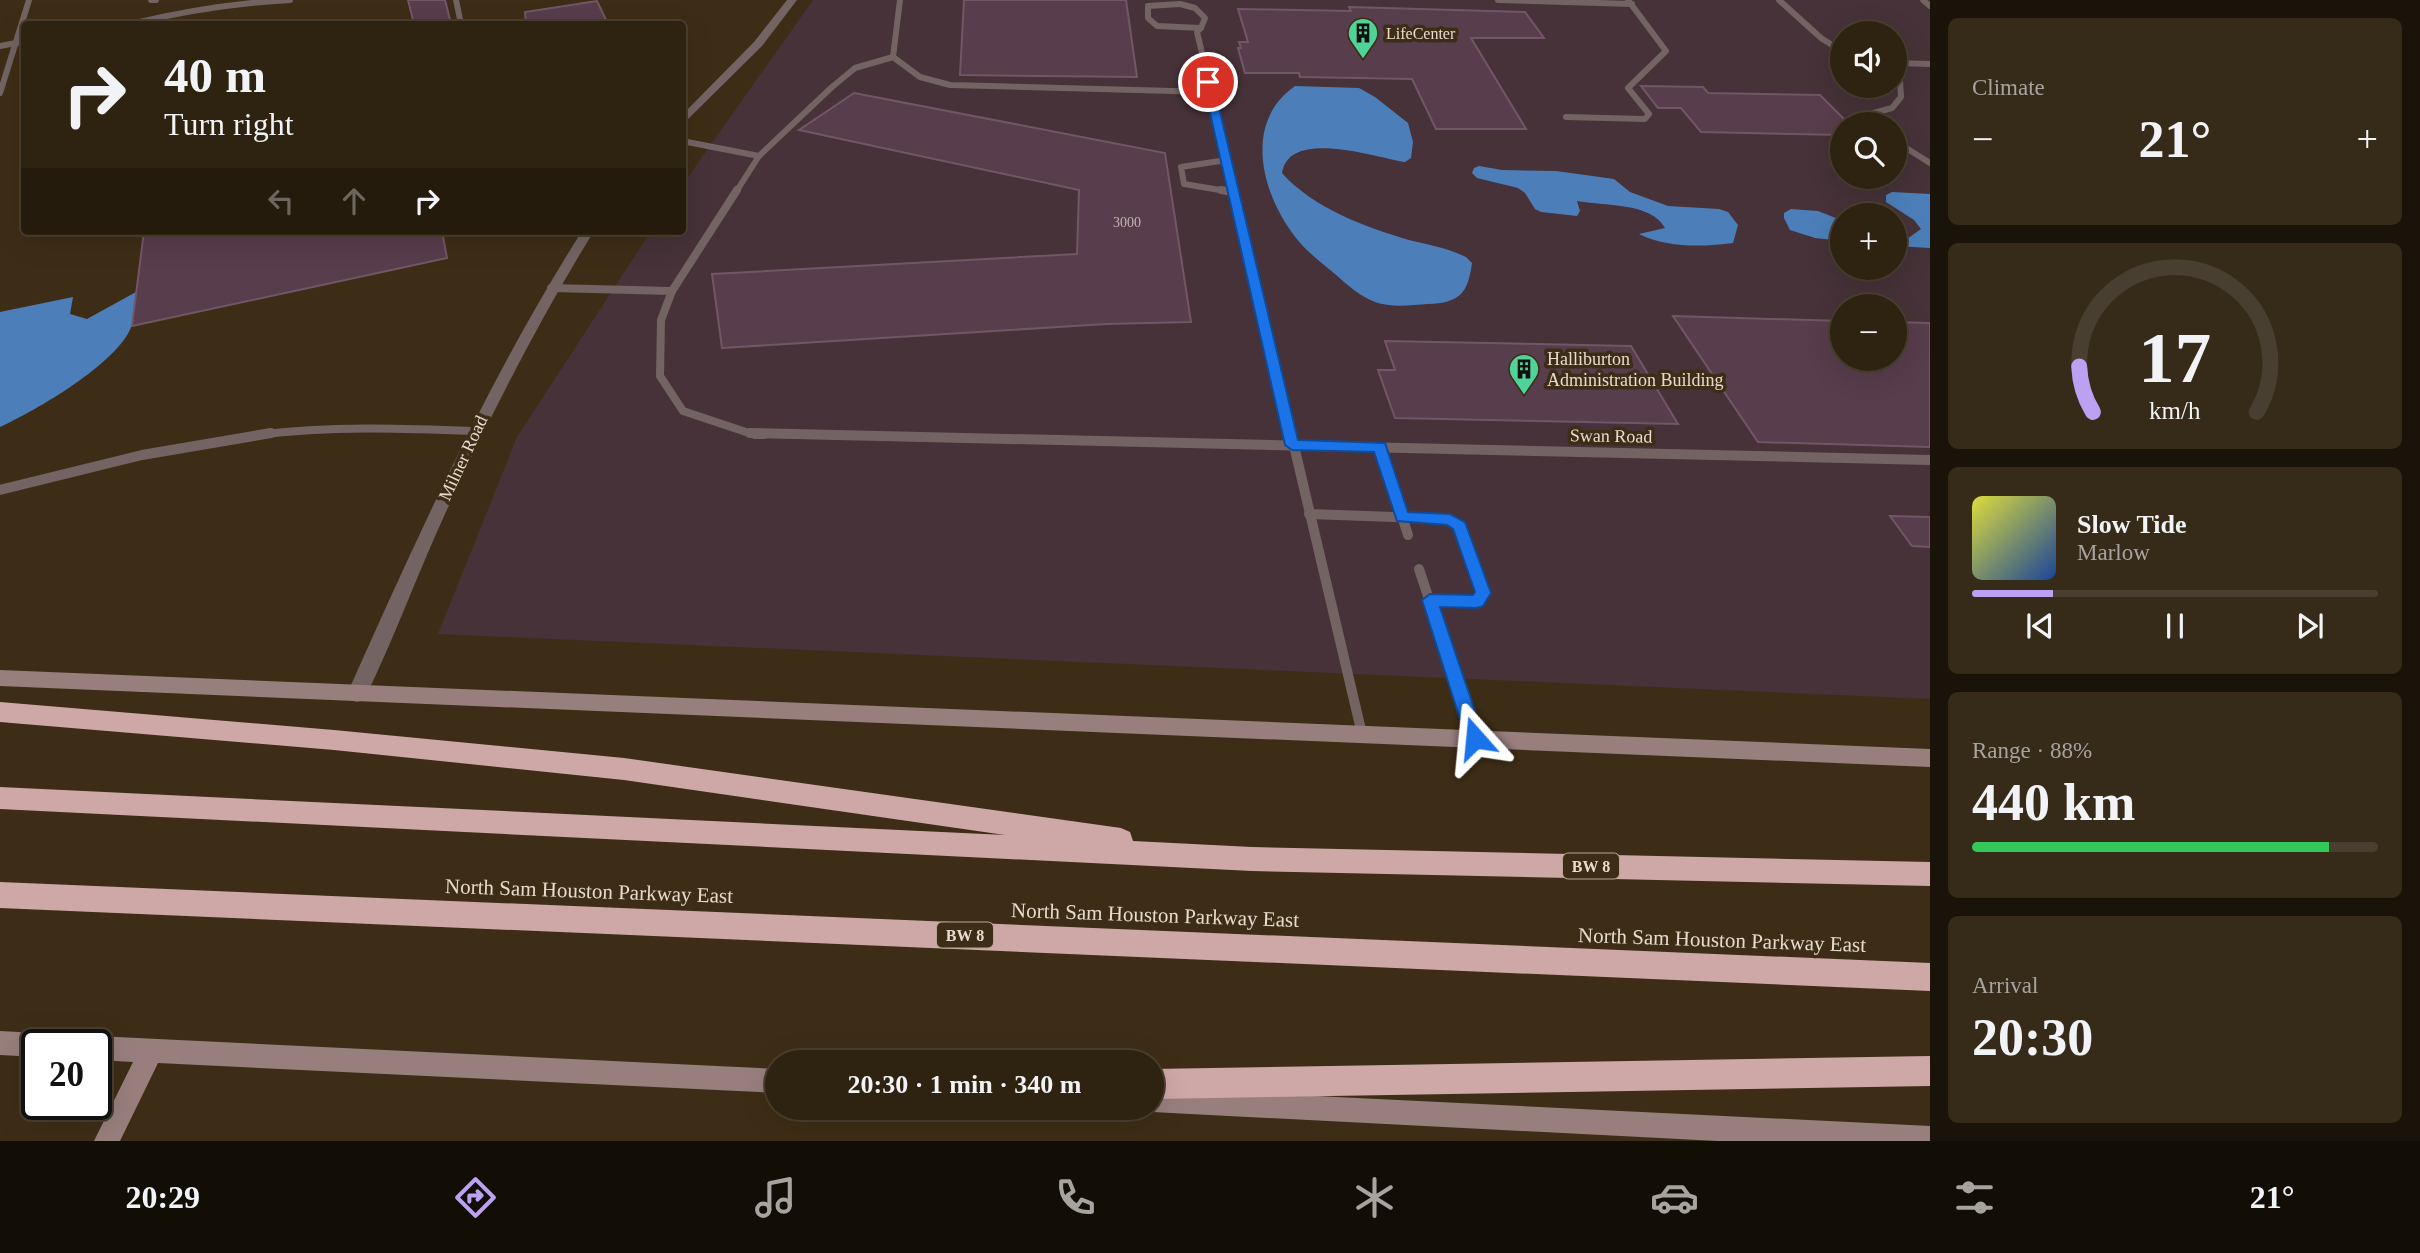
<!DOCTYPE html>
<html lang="en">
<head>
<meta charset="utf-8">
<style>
	:root { --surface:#2e2210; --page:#362a19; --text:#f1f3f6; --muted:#a7a49f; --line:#493f30; --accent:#bca0f2 }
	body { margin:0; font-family:"Times New Roman",serif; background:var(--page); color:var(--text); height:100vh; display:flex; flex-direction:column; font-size:26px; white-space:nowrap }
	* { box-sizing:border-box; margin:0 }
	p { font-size:23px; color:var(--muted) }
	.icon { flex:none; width:38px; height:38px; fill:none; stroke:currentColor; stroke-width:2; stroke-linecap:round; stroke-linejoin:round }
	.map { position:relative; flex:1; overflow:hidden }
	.drawer { display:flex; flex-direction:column; gap:18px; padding:18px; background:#191309; width:490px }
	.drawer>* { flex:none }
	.hud { position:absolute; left:21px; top:21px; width:665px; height:214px; border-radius:7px; box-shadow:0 7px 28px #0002,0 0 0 2px var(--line); background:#2e2210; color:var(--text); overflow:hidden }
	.buttons { position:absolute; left:1830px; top:21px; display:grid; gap:14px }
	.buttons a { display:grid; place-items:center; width:77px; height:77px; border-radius:50%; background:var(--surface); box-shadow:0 7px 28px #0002,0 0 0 2px var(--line); font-size:35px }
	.speed { position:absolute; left:21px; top:1029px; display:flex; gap:14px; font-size:35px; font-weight:700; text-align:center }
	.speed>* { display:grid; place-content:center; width:91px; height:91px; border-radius:50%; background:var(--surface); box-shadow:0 7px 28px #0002,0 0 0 2px var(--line); line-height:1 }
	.speed .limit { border:4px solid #111; border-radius:10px; background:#fff; color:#111 }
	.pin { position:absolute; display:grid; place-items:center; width:60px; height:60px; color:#fff; margin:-30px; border:4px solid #fff; border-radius:50%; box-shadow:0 2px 7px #0007 }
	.me { position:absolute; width:77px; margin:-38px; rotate:342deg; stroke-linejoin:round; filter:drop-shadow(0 0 5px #0008) }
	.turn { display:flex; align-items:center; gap:24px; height:147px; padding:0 28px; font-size:32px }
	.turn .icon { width:91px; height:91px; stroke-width:2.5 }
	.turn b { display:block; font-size:49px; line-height:60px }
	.lanes { display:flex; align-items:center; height:66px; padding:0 28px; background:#0003; justify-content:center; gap:35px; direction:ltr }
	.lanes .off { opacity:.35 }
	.big { font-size:52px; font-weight:700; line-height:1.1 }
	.drawer .tile { flex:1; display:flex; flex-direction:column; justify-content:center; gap:10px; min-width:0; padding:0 24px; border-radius:10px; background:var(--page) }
	.drawer .dial { align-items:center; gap:0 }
	.dial svg { height:182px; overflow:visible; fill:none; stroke:var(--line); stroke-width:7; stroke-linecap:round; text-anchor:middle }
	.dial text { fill:var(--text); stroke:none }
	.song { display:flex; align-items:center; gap:21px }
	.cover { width:84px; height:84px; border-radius:10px; background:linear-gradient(135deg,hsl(60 70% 55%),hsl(220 70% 35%)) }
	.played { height:7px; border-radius:4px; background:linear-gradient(90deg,var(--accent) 20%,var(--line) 20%) }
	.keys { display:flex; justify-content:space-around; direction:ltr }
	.heat { display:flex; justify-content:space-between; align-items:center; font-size:38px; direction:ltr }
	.charge { height:10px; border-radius:5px; background:linear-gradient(90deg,#34c759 88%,var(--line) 0) }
	.trip { position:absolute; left:765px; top:1050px; width:399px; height:70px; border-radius:35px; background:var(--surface); box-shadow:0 7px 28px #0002,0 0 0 2px var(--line); font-weight:700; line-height:70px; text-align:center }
	.menu { display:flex; height:112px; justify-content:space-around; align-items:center; background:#120e06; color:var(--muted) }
	.menu .icon { width:49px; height:49px }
	.menu .on { color:var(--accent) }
	.menu b { font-size:32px; color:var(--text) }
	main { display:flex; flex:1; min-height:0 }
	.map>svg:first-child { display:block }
	.industrial { fill:#463238; fill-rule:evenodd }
	.water { fill:#4c7fb9 }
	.building { fill:#583d4c; stroke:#735666; stroke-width:2 }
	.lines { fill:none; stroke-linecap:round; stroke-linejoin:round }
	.lane-far2 { stroke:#736363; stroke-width:6 }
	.lane-far1 { stroke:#736363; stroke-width:8 }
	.lane { stroke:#736363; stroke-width:10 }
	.street { fill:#736363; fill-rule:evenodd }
	.secondary { fill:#987f7e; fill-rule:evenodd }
	.highway { fill:#cea8a7; fill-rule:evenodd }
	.route { fill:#1a73e8; stroke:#114b97; stroke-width:2 }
	.labels { text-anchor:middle; stroke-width:7; stroke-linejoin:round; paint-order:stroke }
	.number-label { font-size:14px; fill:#c2b4ad }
	.far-poi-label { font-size:16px; fill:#e6dbcd; stroke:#3e2d16; text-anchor:start }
	.shield { fill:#3e2d16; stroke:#b4a796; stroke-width:2 }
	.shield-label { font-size:16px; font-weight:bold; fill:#e6dbcd }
	.poi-label { font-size:18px; fill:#e6dbcd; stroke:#3e2d16; text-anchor:start }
	.street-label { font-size:18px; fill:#e6dbcd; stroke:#3e2d16 }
	.near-street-label { font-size:21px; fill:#e6dbcd; stroke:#3e2d16 }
</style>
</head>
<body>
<main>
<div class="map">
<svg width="1930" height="1141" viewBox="0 0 1930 1141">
	<rect width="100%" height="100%" fill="#3e2d16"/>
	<path class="industrial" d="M813,0H1930V699L438,634L517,437L651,231H682L683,184ZM1843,33H1895V86H1843ZM1843,124H1895V177H1843ZM1843,215H1895V268H1843ZM1843,306H1895V359H1843Z"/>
	<g class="water">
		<path d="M1295,86L1359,88L1375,97L1408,123L1413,142L1411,158L1405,162C1374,157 1289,128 1282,173C1313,208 1365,227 1409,240C1429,245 1448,248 1466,257L1472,263C1468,293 1460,303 1428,304C1411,305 1391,308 1375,302C1360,296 1347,285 1335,274C1322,263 1307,252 1296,238C1262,195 1242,123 1295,86Z"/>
		<path d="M1479,166L1502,170L1556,171L1614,179L1630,192L1668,206L1719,209L1728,212L1738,225L1733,243C1703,247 1667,248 1639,234L1665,228C1651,202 1603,206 1577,201L1580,211L1577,216L1541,212L1535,209L1525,193L1518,188L1477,178L1472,173L1474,168Z"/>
		<path d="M1892,192L1930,194V248L1895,246V240L1907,239L1921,229L1914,220L1886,202V195Z"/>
		<path d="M1791,209L1818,211L1841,220L1843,241L1815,238L1790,230L1784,218V213Z"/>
		<path d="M136,292C135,303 135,315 132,325C119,363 35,411 0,427V312L73,297L70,314L87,319Z"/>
	</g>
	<g class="building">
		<path d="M408,0H445L450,20L414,24Z"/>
		<path d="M964,0H1126L1137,77L960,75Z"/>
		<path d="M597,1L608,24H526L525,12Z"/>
		<path d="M1349,7L1525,12L1544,38H1471L1526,129H1436L1412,79L1300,77L1299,73H1245L1238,48H1241L1239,42H1248L1238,9L1351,11Z"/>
		<path d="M1641,86L1703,87L1708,93L1820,95L1843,118V135L1701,132L1681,108H1658Z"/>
		<path d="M854,93L1165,153L1191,322L1106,324L722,348L712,274L1077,254L1079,190L799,130Z"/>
		<path d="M144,231H442L447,258L132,326Z"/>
		<path d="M1673,316L1843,321V359H1895V322L1930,323V447L1758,442Z"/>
		<path d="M1385,341L1631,346L1678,424L1395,418L1378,370H1395Z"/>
		<path d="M1890,516L1930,517V547L1912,546Z"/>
	</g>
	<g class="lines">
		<g class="lane-far2">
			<path d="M151,0H156"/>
			<path d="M456,0L461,24"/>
			<path d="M900,0L893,57L920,77L950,85L1210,92"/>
			<path d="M1498,0L1632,4"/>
			<path d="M1779,0L1821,38L1843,52"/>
			<path d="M1923,0L1930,6"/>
			<path d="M1180,4L1195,8L1205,18L1201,28L1157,26L1148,18V6Z"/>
			<path d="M131,24C184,11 236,3 290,0"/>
			<path d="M1201,28L1197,32L1235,192"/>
			<path d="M0,46L21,42"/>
			<path d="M1895,63L1930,64"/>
			<path d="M0,93L29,0"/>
			<path d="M1566,117L1645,119L1649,114L1628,88L1666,51L1628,0"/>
			<path d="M1865,124L1859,117L1892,108L1901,97L1899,64"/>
			<path d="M682,141L759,156"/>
			<path d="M1895,141L1930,163"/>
			<path d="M1226,160L1181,167L1184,184L1232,192"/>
			<path d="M736,192L759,156L832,87L855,68L893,57"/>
		</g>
		<g class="lane-far1">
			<path d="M1221,190L1234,192"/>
			<path d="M1234,190L1292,435"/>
			<path d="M551,288L672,291L661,320L660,376L683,411L755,435H764"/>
			<path d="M672,291L737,190"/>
			<path d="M257,435C330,426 401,428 474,431"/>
		</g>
		<g class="lane">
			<path d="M750,433L1930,460"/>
			<path d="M1291,433L1362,734"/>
			<path d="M1380,447L1408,535"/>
			<path d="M0,490L142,455L271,433"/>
			<path d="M1309,514L1450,519L1459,526L1483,593L1477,601L1430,600"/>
			<path d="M1419,569L1475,738"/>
		</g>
		<g class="street">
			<path d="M787,0H797L762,46L682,125V115L754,42Z"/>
			<path d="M582,231H594C538,322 490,416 445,514C417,575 394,639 364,700L357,702L350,700L347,694C418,535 489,378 582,231Z"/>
		</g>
		<g class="secondary">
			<path d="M0,670L1930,749V767L0,686Z"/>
			<path d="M0,1031L37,1033L46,1036L49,1045H37V1057L0,1055Z"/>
			<path d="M96,1036L777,1069V1093L158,1063L120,1141H94L133,1062L96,1060V1045H85L87,1039Z"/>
			<path d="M1152,1088L1930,1126V1141H1718L1152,1112L1143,1108H1152Z"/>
		</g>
		<g class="highway">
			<path d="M0,702L334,730L624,758L1121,828L1130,832L1133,841L1252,847L1930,862V886L1252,871L0,809V787L1005,835L624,780L334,750L0,722Z"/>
			<path d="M0,882L1930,963V991L0,908Z"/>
			<path d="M1930,1056V1086L1152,1099V1069Z"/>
		</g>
	</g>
	<path class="route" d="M1208,79L1213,82L1298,440L1385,443L1408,512L1450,514L1465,522L1491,593L1483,606L1477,608L1440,607L1484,738L1481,743L1475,746L1469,743L1466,738L1422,600L1430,594L1473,595L1475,592L1453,529L1447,525L1397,521L1374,452L1292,450L1285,445L1203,82Z"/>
	<defs>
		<g id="building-pin" transform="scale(1.575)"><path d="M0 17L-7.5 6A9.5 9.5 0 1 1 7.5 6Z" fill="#50d398" stroke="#3e2d16"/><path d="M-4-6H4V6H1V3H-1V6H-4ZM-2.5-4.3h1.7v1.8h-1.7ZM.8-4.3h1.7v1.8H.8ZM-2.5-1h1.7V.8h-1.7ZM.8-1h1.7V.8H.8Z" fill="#111"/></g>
	</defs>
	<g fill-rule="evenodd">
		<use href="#building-pin" x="1363" y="33"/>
		<use href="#building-pin" x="1524" y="369"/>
	</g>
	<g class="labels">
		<g class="number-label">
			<text x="1127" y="227">3000</text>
		</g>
		<g class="far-poi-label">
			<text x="1386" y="39">LifeCenter</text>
		</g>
		<g class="shield">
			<rect x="1563" y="853.5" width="56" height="25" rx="5"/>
			<rect x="937" y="922.5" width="56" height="25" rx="5"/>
		</g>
		<g class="shield-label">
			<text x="1591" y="872">BW 8</text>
			<text x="965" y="941">BW 8</text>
		</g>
		<g class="poi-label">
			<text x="1547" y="365">Halliburton<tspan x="1547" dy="21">Administration Building</tspan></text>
		</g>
		<g class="street-label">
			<text transform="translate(1611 436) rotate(1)" y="6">Swan Road</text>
			<text transform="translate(463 458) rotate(-65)" y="6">Milner Road</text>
		</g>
		<g class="near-street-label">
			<text transform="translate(589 891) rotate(2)" y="7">North Sam Houston Parkway East</text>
			<text transform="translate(1155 915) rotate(2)" y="7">North Sam Houston Parkway East</text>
			<text transform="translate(1722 940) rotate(2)" y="7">North Sam Houston Parkway East</text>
		</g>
	</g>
</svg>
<div class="buttons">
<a><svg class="icon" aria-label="sound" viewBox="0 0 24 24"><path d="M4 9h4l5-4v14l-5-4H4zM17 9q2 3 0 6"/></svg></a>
<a><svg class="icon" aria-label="search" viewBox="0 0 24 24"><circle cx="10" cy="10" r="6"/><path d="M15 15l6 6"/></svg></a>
<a>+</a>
<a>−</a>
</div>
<div class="speed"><div class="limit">20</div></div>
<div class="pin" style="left:1208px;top:82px;background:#d93025"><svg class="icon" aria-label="arrive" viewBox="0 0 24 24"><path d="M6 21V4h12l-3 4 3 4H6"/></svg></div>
<svg class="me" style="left:1475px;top:738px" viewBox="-20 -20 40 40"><path d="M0-17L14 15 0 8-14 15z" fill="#1a73e8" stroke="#fff" stroke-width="4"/></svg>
<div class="trip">20:30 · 1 min · 340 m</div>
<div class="hud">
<div class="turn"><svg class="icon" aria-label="right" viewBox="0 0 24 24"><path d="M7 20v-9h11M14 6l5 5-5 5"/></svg><div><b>40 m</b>Turn right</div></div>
<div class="lanes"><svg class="icon off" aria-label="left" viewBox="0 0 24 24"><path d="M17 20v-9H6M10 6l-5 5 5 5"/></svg><svg class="icon off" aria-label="ahead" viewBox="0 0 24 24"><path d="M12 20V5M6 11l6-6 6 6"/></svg><svg class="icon" aria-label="right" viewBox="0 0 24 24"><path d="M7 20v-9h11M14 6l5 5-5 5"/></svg></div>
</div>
</div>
<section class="drawer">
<div class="tile"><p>Climate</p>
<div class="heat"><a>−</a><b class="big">21°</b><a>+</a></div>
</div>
<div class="tile dial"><svg viewBox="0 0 100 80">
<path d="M14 69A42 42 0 1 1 86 69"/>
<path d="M14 69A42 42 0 0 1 8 49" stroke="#bca0f2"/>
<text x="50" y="56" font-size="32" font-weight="700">17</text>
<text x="50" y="72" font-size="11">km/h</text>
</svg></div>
<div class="tile">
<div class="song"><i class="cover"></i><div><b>Slow Tide</b><p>Marlow</p></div></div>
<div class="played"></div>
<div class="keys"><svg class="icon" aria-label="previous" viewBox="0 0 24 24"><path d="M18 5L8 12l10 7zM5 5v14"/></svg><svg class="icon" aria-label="pause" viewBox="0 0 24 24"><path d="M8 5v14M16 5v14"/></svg><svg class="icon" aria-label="next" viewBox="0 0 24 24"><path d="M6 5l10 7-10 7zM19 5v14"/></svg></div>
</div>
<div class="tile"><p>Range · 88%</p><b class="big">440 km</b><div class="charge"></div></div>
<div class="tile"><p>Arrival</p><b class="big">20:30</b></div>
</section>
</main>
<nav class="menu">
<b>20:29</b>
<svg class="icon on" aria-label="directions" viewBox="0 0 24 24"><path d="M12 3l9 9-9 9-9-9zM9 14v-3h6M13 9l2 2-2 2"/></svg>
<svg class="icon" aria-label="music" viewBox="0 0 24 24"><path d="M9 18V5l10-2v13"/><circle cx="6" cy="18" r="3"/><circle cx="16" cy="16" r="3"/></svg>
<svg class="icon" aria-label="phone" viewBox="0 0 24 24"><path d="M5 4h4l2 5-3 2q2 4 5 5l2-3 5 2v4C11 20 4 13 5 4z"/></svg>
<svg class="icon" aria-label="climate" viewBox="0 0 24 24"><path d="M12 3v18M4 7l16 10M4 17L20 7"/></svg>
<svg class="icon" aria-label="car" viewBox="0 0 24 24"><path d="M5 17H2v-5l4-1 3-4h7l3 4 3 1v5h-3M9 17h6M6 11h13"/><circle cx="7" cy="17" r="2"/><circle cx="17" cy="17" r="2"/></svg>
<svg class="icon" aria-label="filters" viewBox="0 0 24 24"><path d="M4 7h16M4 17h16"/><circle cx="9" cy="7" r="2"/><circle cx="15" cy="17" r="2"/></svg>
<b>21°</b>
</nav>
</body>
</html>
